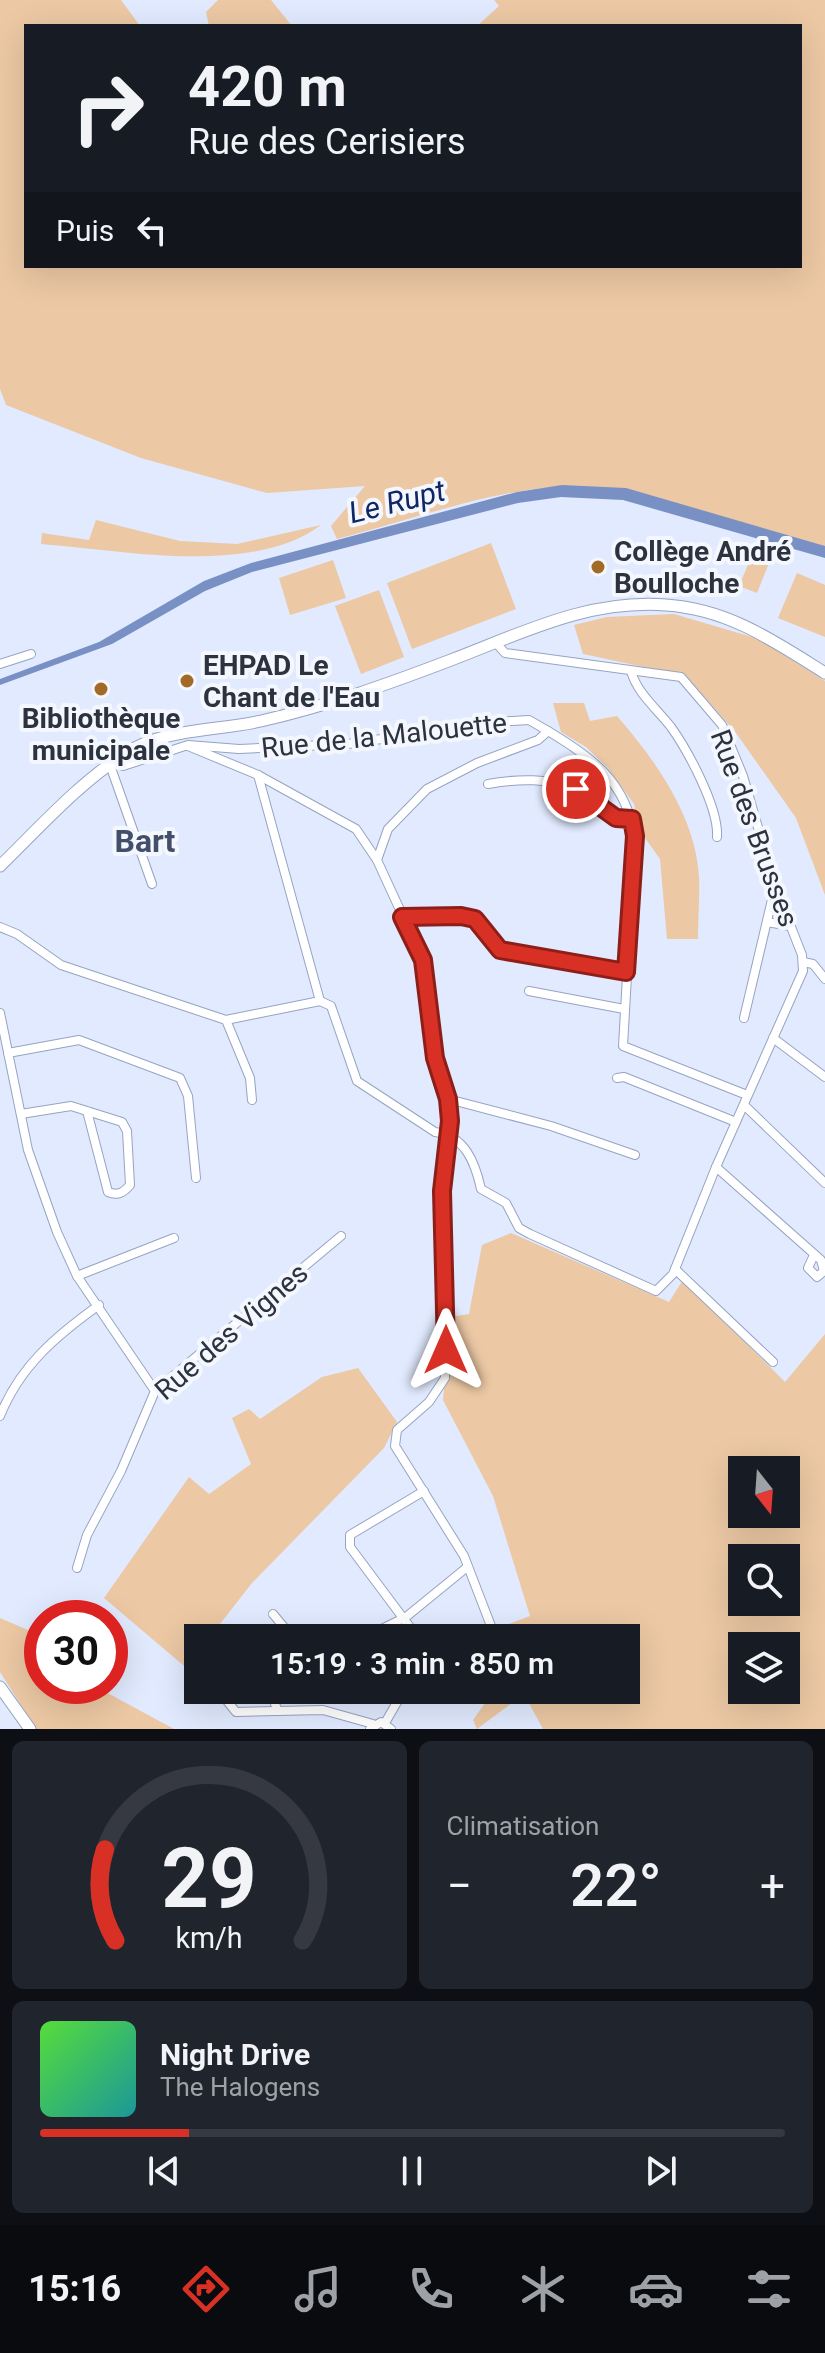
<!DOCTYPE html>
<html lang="fr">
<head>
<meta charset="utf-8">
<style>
	:root { --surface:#171b24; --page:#20242c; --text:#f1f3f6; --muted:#9ea1a6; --line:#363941; --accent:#d93025 }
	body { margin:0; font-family:Roboto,sans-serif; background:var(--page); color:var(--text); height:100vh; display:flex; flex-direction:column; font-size:30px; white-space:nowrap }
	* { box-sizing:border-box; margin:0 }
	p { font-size:26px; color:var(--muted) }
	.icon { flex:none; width:44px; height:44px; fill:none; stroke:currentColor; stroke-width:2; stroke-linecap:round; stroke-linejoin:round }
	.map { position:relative; height:1729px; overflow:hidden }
	.side { display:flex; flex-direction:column; gap:12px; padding:12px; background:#0d0f14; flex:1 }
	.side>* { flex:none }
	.hud { position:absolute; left:24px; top:24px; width:778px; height:244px; border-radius:0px; box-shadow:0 8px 32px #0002; background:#171b24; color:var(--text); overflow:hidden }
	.needle { width:52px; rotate:163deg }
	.buttons { position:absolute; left:728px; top:1456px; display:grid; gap:16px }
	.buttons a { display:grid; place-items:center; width:72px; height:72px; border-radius:0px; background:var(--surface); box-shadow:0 8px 32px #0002; font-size:40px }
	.speed { position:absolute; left:24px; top:1600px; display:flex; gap:16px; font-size:40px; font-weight:700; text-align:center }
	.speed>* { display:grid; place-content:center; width:104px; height:104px; border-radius:50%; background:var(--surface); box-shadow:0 8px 32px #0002; line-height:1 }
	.speed .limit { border:12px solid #d22; background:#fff; color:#111 }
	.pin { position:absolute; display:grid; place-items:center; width:68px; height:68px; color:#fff; margin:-34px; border:4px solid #fff; border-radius:50%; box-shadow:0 2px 8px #0007 }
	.me { position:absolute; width:88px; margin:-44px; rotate:0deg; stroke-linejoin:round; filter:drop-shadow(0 0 6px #0008) }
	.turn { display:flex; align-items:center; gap:28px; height:168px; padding:0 32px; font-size:36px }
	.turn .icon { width:104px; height:104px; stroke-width:2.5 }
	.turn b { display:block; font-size:56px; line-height:68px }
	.then { display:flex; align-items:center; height:76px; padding:0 32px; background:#0003; gap:16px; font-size:30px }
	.big { font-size:60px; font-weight:600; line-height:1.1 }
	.side .tile { flex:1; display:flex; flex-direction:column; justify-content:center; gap:12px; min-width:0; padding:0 28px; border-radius:12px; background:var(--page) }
	.side .dial { align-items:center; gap:0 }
	.dial svg { height:208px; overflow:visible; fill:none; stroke:var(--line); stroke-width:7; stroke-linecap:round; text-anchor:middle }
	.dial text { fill:var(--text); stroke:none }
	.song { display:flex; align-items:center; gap:24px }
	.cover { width:96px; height:96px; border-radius:12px; background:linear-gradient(135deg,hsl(110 70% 55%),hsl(180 70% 35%)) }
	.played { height:8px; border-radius:4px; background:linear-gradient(90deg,var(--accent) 20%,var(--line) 20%) }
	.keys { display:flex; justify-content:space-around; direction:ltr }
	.heat { display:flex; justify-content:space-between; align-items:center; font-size:44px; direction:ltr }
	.side .tiles { flex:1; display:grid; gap:12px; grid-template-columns:1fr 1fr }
	.tile:last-child { grid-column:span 2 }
	.trip { position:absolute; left:184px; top:1624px; width:456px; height:80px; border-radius:0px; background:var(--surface); box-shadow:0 8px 32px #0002; font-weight:600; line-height:80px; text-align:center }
	.tabs { display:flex; height:128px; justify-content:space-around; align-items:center; background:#090b0e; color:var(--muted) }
	.tabs .icon { width:56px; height:56px }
	.tabs .selected { color:var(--accent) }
	.tabs b { font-size:36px; color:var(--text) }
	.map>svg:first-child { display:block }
	.green { fill:#ecc8a4; fill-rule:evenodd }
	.water { fill:#7990c5 }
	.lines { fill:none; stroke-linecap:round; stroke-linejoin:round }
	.street-casing { stroke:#96a4c2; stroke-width:10 }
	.secondary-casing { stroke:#96a4c2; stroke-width:13 }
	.street { stroke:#fff; stroke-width:8 }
	.secondary { stroke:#fff; stroke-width:11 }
	.route-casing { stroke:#8d1f18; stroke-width:20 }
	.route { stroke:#d93025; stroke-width:14 }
	.poi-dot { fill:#a26927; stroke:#f4f8fe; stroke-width:3 }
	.labels { text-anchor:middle; stroke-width:8; stroke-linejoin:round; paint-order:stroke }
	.poi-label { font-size:28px; font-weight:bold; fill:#2d323f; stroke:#f4f8fe; text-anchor:start }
	.street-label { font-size:28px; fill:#2d323f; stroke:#f4f8fe }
	.water-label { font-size:30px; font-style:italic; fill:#112665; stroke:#f4f8fe }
	.quarter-label { font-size:32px; font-weight:bold; fill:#434f6a; stroke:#f4f8fe }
</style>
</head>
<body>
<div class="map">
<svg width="825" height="1729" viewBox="0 0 825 1729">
	<rect width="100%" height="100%" fill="#e1eafe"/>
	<g class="green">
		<path d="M0,0H121L140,26H26V266H800V26H477L499,6L494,0H825V551C747,528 638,483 558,487C487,491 407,521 337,539L331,526L365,486L267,493L141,458L6,405L0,389Z"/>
		<path d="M218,0H271L292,26H209L206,12Z"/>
		<path d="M96,520L180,541L237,544L321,525C251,577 122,550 41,544L42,533L89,540Z"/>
		<path d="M491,543L516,609L412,649L387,583Z"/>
		<path d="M756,546L773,553L757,593L739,586Z"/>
		<path d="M333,560L346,598L290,615L279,578Z"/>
		<path d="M797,573L825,585V637L778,618Z"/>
		<path d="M379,590L404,657L361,674L335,606Z"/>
		<path d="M674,614L759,639L825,681V895L796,818L736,733L686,676L583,654L574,625L607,617Z"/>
		<path d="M553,703H584L590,721L617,716C655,760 695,815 699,876C700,896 698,918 698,939H667L660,859L640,831L634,804L608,768L586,747L561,732Z"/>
		<path d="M511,1233L669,1302L683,1280L785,1382L825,1334V1729H543L524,1694L477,1729L473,1720L494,1690H626V1638H501L498,1628L530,1616L493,1496L443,1400L451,1317L469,1314L482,1245ZM742,1470H786V1514H742ZM742,1558H786V1602H742ZM742,1646H786V1690H742Z"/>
		<path d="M358,1368L397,1422L384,1448L252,1583L209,1638H198V1657L190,1671L104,1598L189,1477L209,1494L251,1464L232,1418L249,1409L260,1419L322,1377Z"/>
		<path d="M0,1618L42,1636V1686H103L102,1690L174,1729H36L0,1672Z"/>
	</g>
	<path class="water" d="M562,485L626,488L825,546V558L623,500L561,497L518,503L252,572L205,591L112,644L0,685V679L99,642L204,581L251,563L517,492Z"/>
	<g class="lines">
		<g class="street-casing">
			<g id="street">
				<path d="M0,664L31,654"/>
				<path d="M631,671C637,693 657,709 671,727C688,751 719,808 717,837"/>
				<path d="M548,731C593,758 625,781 635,836L623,1046L747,1095"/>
				<path d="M188,746L258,775L356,829L377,860"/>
				<path d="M115,761L123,766L188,745L239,749L348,744L495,722L529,720L548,731L538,740L477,763L427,789L388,829L377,860L423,960L435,1058L448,1099L450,1121L442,1191L445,1378L429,1402L397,1430L395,1446L464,1556L491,1626"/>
				<path d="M110,765L152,884"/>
				<path d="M258,775L320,1001"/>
				<path d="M488,784C515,779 552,777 577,790C598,800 608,817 632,819"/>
				<path d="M402,917L461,916L475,919L500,950L626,972"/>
				<path d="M767,922L790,926"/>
				<path d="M0,927L17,934L61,965L226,1020L250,1078L252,1100"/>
				<path d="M803,962L813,964L825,979"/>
				<path d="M529,991L624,1009"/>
				<path d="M320,1001L331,1006L357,1081L435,1132C465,1136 475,1162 481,1189L506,1203L519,1228L530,1234L656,1291L673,1274L716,1167L803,971L802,955L775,886L743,776L722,725L681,677L505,653L496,643"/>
				<path d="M0,1013L28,1150L57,1232L77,1276L155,1391"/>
				<path d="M744,1018L775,887"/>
				<path d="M226,1020L320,1001"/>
				<path d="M773,1038L825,1077"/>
				<path d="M8,1053L79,1040L180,1078L188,1096L196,1178"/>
				<path d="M617,1078L624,1077L736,1122"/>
				<path d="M448,1099L551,1126L635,1155"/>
				<path d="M744,1105L825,1183"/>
				<path d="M21,1114L71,1106L122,1122L127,1131L130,1185C123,1193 118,1196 108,1192L87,1111"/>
				<path d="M716,1167L821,1260L824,1271L817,1277L808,1268L814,1255"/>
				<path d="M675,1269L773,1362"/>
				<path d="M77,1276L174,1238"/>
				<path d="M0,1416C20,1366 56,1336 99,1305"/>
				<path d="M77,1568L87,1535L121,1471L155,1391L341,1236"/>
				<path d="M273,1614L293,1638"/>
				<path d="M363,1638L406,1617L466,1568"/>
				<path d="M418,1638L350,1547V1535L424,1491"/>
				<path d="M219,1691L236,1712L323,1710L373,1724"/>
				<path d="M278,1711L275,1704L279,1690"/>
				<path d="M385,1723L404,1690"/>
				<path d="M370,1729L381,1722L391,1729"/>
			</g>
		</g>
		<g class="secondary-casing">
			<g id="secondary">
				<path d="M0,866C40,827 79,783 126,753C165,728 217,731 261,721C327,706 388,684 451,660C522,633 588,599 666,605C728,609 774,641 825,673"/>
				<path d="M0,1687L30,1729"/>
			</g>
		</g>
		<use href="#street" class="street"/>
		<use href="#secondary" class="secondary"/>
	</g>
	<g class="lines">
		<g class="route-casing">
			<path id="route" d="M446,1350L442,1191L450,1121L448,1099L435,1058L423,960L402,917L461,916L475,919L500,950L626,972L635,836L632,819L616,818L576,789"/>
		</g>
		<use href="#route" class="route"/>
	</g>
	<g class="poi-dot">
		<circle cx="598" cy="567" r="8"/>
		<circle cx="187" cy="681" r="8"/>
		<circle cx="101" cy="689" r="8"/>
	</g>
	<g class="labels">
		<g class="poi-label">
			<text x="614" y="561">Collège André<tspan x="614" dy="32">Boulloche</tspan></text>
			<text x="203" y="675">EHPAD Le<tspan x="203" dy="32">Chant de l'Eau</tspan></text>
			<text x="101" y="728" text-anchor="middle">Bibliothèque<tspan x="101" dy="32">municipale</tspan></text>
		</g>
		<g class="street-label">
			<text transform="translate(384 735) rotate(-6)" y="10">Rue de la Malouette</text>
			<text transform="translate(755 828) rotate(70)" y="10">Rue des Brusses</text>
			<text transform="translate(231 1331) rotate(-41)" y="10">Rue des Vignes</text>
		</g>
		<g class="water-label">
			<text transform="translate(397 502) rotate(-14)" y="10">Le Rupt</text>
		</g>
		<g class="quarter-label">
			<text x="145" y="852">Bart</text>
		</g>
	</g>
</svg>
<div class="buttons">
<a><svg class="needle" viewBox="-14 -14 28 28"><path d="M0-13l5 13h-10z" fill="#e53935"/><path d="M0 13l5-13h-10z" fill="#9ea1a6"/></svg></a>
<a><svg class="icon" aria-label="search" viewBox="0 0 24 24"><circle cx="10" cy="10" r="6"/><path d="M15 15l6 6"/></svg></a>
<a><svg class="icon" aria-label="layers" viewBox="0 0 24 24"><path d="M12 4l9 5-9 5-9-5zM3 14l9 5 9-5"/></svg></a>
</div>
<div class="speed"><div class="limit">30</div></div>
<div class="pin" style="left:576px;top:789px;background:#d93025"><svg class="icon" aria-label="arrive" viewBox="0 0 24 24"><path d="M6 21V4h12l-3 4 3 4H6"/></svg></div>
<svg class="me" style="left:446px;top:1350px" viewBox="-20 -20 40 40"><path d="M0-17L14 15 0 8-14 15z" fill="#d93025" stroke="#fff" stroke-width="4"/></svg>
<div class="trip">15:19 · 3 min · 850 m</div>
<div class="hud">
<div class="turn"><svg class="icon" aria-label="right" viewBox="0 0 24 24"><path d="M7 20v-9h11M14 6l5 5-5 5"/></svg><div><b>420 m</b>Rue des Cerisiers</div></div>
<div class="then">Puis<svg class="icon" aria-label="left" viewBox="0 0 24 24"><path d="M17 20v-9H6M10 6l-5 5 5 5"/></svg></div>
</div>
</div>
<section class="side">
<div class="tiles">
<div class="tile dial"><svg viewBox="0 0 100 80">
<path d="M14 69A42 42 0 1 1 86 69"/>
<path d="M14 69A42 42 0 0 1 10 34" stroke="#d93025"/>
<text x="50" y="56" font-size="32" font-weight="700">29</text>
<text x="50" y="72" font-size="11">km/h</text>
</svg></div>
<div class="tile"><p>Climatisation</p>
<div class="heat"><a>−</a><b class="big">22°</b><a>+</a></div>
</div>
<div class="tile">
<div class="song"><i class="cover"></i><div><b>Night Drive</b><p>The Halogens</p></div></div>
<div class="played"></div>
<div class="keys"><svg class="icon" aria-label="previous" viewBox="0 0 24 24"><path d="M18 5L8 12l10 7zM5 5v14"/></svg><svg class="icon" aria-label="pause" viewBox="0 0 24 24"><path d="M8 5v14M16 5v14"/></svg><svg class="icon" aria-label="next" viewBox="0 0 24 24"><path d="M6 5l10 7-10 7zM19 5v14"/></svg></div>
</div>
</div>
</section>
<nav class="tabs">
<b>15:16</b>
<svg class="icon selected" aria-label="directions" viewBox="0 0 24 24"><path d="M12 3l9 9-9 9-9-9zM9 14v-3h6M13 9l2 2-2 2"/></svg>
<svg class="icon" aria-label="music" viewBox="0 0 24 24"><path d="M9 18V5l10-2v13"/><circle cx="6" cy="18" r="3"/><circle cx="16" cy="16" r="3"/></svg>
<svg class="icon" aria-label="phone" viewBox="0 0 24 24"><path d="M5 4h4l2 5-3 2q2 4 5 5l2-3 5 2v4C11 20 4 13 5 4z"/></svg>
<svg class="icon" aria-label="climate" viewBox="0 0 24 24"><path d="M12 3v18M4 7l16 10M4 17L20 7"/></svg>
<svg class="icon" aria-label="car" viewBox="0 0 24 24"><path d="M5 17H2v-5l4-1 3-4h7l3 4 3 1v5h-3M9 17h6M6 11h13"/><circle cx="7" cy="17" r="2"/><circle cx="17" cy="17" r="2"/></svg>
<svg class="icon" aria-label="filters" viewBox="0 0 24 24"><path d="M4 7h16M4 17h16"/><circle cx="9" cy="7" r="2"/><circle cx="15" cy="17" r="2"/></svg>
</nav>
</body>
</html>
